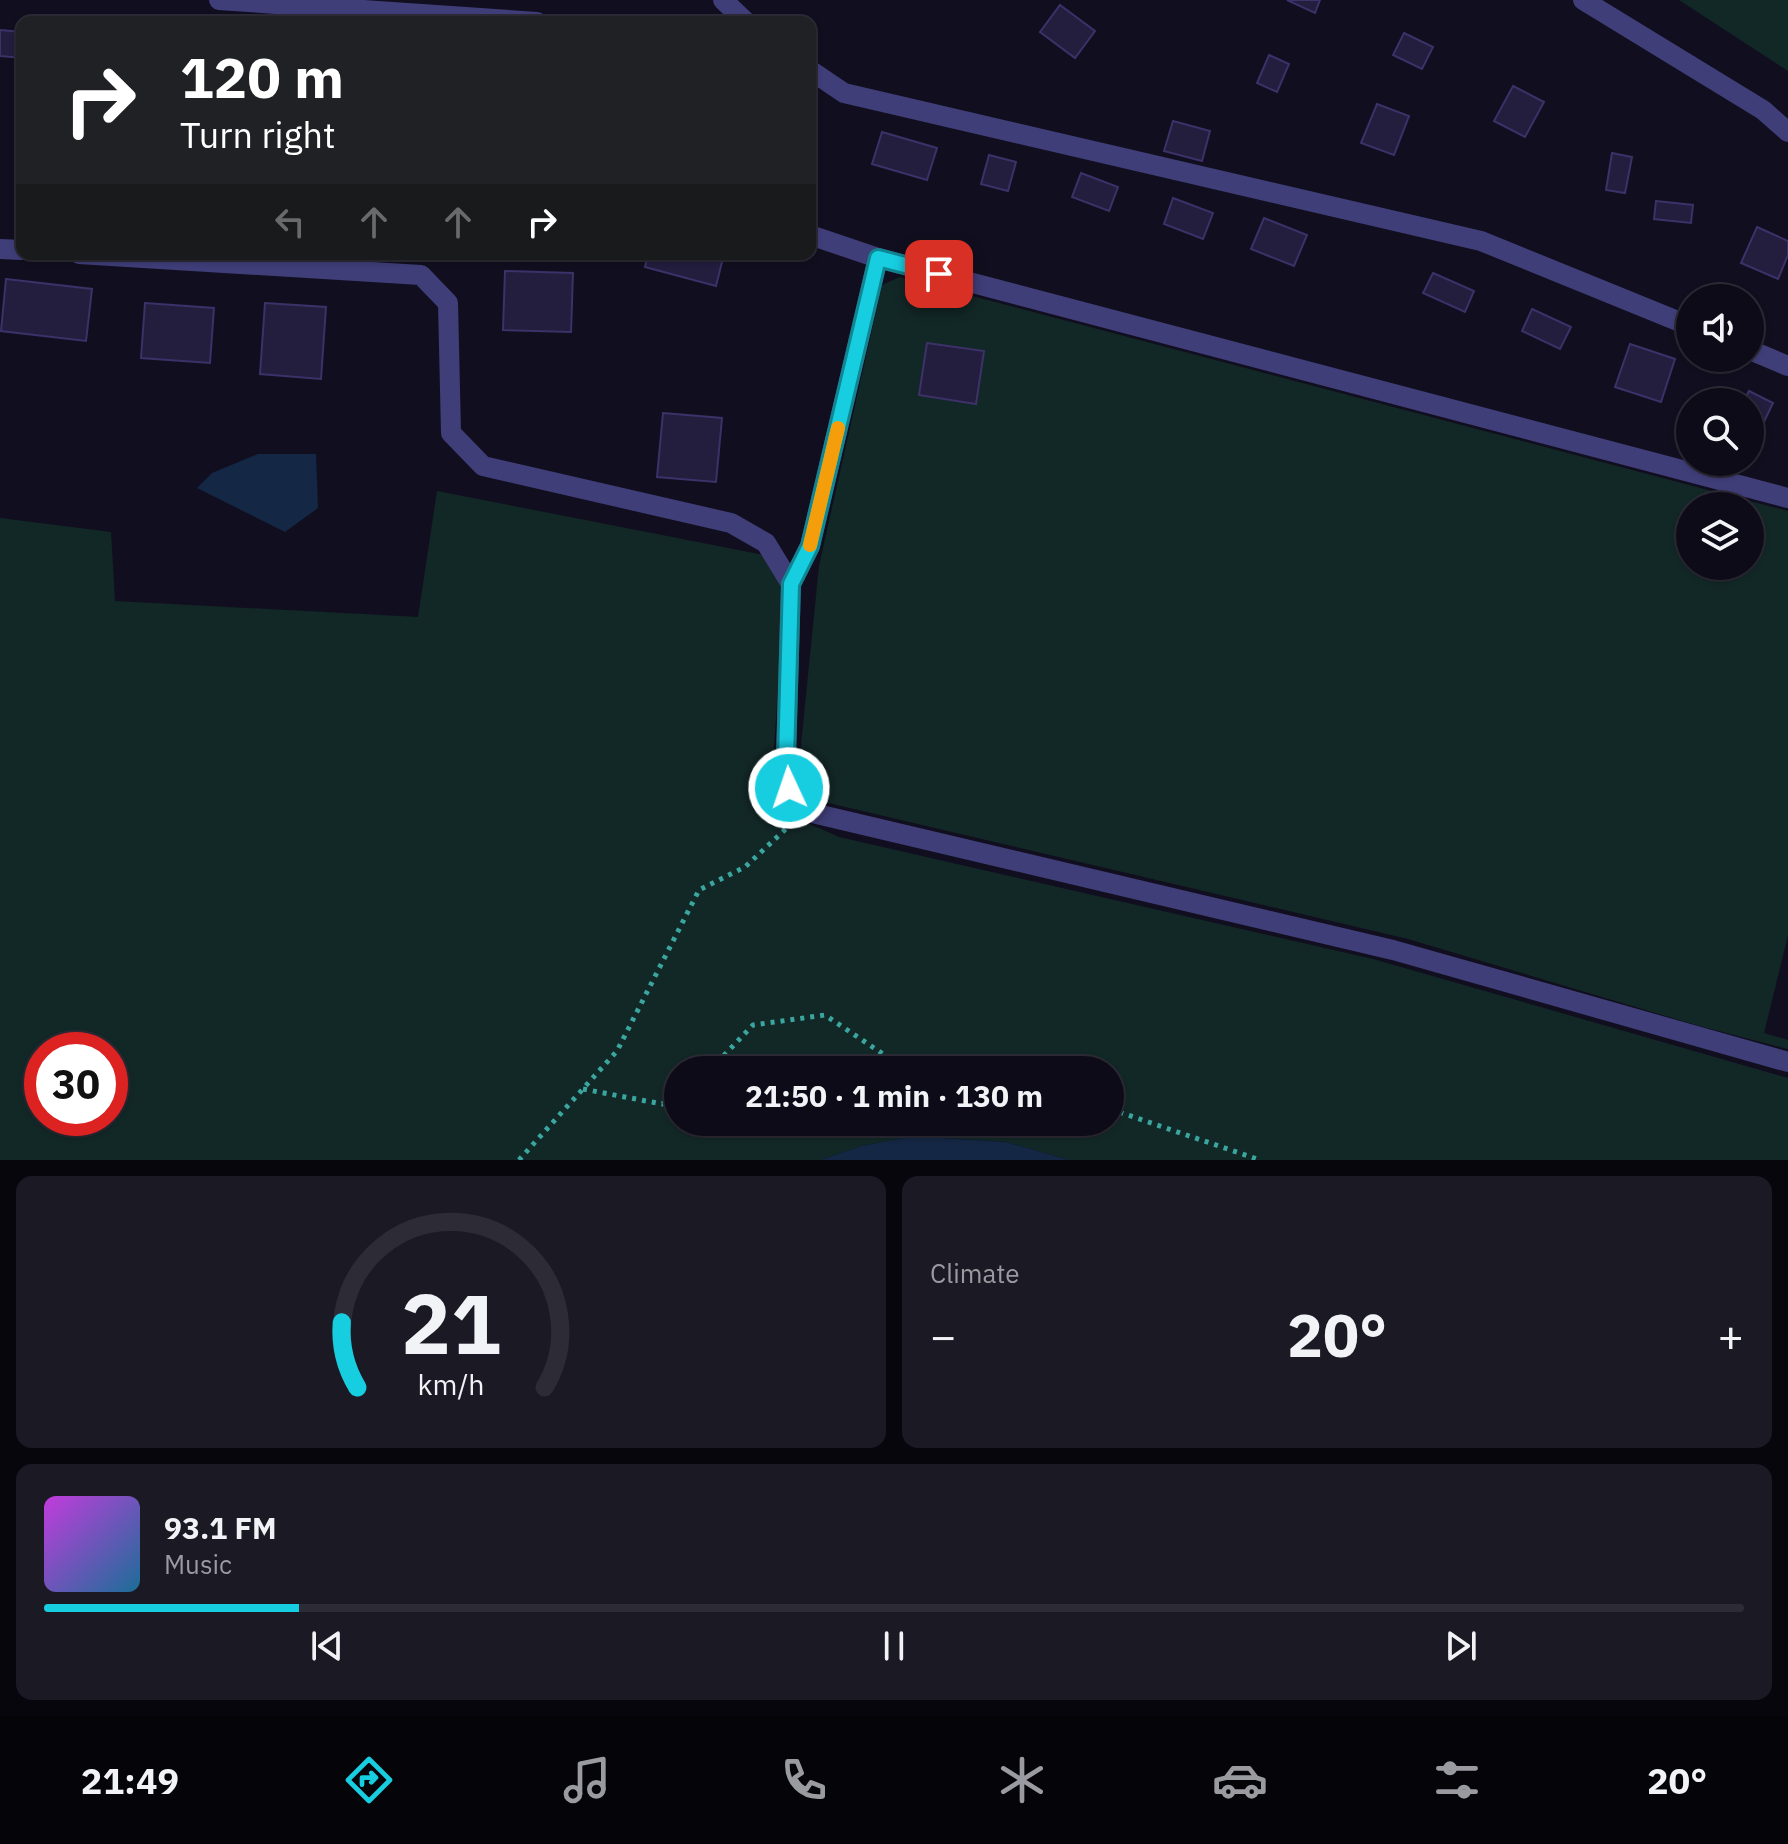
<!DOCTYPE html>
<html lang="en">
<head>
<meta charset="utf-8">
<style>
	:root { --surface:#0d0b17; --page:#1b1924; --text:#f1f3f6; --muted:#9a9ba1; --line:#2d2b36; --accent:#17cee1 }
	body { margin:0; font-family:"IBM Plex Sans",sans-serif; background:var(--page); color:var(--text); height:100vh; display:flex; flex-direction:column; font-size:30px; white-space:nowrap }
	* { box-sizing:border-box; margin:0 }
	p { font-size:26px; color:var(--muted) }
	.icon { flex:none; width:44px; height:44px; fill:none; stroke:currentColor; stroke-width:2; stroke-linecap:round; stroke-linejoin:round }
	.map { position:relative; height:1160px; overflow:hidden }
	.panel { display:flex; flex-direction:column; gap:16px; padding:16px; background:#07060d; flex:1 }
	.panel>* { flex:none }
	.top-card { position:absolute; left:16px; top:16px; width:800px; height:244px; border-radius:16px; box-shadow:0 2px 6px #0004,0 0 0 2px var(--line); background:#202124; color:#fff; overflow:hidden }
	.buttons { position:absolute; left:1676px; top:284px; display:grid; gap:16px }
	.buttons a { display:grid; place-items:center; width:88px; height:88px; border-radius:50%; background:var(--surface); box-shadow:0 2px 6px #0004,0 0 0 2px var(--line); font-size:40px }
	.speed { position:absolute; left:24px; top:1032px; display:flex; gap:16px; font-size:40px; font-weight:700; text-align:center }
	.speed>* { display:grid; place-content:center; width:104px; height:104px; border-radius:50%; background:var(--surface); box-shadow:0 2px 6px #0004,0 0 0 2px var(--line); line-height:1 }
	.speed .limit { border:12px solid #d22; background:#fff; color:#111 }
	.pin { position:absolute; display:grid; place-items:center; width:68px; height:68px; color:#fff; margin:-34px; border-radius:16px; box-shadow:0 4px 12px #0006 }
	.me { position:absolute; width:88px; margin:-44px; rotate:357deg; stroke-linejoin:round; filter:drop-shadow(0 0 6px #0008) }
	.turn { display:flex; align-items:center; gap:28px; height:168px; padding:0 32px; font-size:36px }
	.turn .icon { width:104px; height:104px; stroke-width:2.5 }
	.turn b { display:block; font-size:56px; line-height:68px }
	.lanes { display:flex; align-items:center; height:76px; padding:0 32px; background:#0003; justify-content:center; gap:40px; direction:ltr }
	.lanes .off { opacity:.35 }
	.big { font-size:60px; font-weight:800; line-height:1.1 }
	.panel .widget { flex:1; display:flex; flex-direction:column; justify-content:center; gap:12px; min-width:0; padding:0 28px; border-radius:16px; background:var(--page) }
	.panel .dial { align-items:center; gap:0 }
	.dial svg { height:208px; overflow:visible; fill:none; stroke:var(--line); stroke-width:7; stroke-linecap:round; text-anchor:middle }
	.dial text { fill:var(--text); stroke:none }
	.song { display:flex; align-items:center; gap:24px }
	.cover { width:96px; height:96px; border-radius:12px; background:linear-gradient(135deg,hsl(290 70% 55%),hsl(200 70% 35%)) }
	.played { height:8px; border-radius:4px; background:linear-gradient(90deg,var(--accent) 15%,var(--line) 15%) }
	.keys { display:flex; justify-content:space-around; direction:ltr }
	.heat { display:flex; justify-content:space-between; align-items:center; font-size:44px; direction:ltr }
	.panel .tiles { flex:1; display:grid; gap:16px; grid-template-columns:1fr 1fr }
	.widget:last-child { grid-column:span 2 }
	.trip { position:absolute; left:664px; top:1056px; width:460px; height:80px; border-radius:40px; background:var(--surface); box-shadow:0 2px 6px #0004,0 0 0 2px var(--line); font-weight:800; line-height:80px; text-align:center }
	.menu { display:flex; height:128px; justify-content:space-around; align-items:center; background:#050409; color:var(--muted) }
	.menu .icon { width:56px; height:56px }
	.menu .current { color:var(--accent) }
	.menu b { font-size:36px; color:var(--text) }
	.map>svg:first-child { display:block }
	.green { fill:#122827; fill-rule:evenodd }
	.water { fill:#142744 }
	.building { fill:#231d3e; stroke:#3c3168; stroke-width:2 }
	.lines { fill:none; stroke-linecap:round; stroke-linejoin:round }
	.path { stroke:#3aa69f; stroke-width:5; stroke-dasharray:4 6; stroke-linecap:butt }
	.street { stroke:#403e79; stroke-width:20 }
	.route-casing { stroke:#0f8692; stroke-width:20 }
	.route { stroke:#17cee1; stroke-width:14 }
	.slow { stroke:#f59e0b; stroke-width:14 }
</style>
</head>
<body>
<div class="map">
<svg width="1788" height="1160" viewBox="0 0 1788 1160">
	<rect width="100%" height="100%" fill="#110f1f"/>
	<g class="green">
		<path d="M1679,0H1788V71Z"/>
		<path d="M900,277L1788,511V935L1764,1033L1788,1040V1049L1696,1025L1408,939L820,801L799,765L819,566L882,285ZM1690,506H1750V566H1690Z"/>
		<path d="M437,491L764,555L782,578L784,606L773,760L777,787L794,817L839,837L1373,959L1788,1078V1160H1069L1006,1142L912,1136L862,1146L820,1160H0V518L111,532L115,601L418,617ZM42,1050H110V1118H42ZM678,1070H1110V1122H678Z"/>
	</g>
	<g class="water">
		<path d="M258,454H316L318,508L285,532L197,488L212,473Z"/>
		<path d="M912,1136L1006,1142L1069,1160H820L862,1146Z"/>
	</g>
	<g class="building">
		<path d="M1287,0H1320L1315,13Z"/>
		<path d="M1060,5L1095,31L1075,58L1040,32Z"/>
		<path d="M0,30L22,32V58L0,56Z"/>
		<path d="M1404,33L1433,47L1422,69L1393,55Z"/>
		<path d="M1269,55L1289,64L1277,92L1257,83Z"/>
		<path d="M1513,86L1544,102L1525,137L1494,121Z"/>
		<path d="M1377,104L1409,116L1394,155L1361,143Z"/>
		<path d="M1173,121L1210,131L1202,161L1164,151Z"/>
		<path d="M882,132L937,148L927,180L872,164Z"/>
		<path d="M1612,153L1632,157L1625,193L1606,190Z"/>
		<path d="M989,155L1016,162L1008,191L981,184Z"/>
		<path d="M1081,173L1118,187L1109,211L1072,197Z"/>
		<path d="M1173,198L1213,213L1203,239L1164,224Z"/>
		<path d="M1656,201L1693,205L1691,223L1654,219Z"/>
		<path d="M1264,218L1307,235L1294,266L1251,249Z"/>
		<path d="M1757,227L1788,241V255L1778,279L1741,263Z"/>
		<path d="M648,254H724L716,286L645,267Z"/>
		<path d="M505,271L573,273L571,332L503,330Z"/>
		<path d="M1433,273L1474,291L1465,312L1423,293Z"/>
		<path d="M6,279L92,289L86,341L1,331Z"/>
		<path d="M145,303L214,308L210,363L141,358Z"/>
		<path d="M265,303L326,307L321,379L260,374Z"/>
		<path d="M1532,309L1571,327L1560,349L1522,331Z"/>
		<path d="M927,343L984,351L976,404L919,395Z"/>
		<path d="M1630,344L1675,359L1661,402L1615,387Z"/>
		<path d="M1749,391L1773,403L1762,426L1750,421V402H1743Z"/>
		<path d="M663,413L722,418L716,482L657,477Z"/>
	</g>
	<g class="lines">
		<g class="path">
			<path d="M710,1070L753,1025L825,1015L886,1056L924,1070"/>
			<path d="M583,1089L662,1104L678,1095"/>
			<path d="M1110,1109L1260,1160"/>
			<path d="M519,1160L617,1051L699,890L745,867L789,826"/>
		</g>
		<g class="street">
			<path d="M219,0L537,22"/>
			<path d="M723,0L746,22"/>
			<path d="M1583,0L1763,110L1788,132"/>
			<path d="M810,70L844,93L1481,241L1690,326"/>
			<path d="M810,235L878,258L1788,498"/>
			<path d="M0,249L22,250"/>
			<path d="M79,254L421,275L448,303L451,433L483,466L731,523L766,543L791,584"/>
			<path d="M878,258L810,546L791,584L786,758L789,788L804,811L1393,950L1788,1062"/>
			<path d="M1750,350L1788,366"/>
		</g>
	</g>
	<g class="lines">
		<g class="route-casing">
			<path id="route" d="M789,788L786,758L791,584L810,546L878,258L939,274"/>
		</g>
		<use href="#route" class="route"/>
		<path class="slow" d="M810,545L838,428"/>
	</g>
</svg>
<div class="buttons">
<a><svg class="icon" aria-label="sound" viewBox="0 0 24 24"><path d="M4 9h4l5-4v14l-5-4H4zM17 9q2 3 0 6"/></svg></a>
<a><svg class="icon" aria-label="search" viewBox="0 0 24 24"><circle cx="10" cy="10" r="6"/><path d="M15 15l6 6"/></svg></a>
<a><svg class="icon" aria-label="layers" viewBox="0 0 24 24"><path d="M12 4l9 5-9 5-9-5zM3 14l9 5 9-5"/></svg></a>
</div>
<div class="speed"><div class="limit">30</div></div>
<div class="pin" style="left:939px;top:274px;background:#d93025"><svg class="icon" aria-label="arrive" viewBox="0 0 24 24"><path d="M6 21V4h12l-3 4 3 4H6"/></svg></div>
<svg class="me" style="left:789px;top:788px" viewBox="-20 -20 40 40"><circle r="17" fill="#17cee1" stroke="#fff" stroke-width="3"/><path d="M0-11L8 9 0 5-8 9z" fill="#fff"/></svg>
<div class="trip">21:50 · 1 min · 130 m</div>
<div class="top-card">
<div class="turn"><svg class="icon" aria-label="right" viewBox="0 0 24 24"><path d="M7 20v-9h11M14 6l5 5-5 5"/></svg><div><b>120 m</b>Turn right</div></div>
<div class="lanes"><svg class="icon off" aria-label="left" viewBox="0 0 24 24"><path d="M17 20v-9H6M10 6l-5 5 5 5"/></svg><svg class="icon off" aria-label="ahead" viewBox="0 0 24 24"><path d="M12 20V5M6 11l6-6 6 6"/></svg><svg class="icon off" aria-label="ahead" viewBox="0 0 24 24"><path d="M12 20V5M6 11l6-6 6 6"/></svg><svg class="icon" aria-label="right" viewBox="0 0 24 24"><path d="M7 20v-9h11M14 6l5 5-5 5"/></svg></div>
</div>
</div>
<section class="panel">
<div class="tiles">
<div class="widget dial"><svg viewBox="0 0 100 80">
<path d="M14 69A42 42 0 1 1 86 69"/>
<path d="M14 69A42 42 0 0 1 8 44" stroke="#17cee1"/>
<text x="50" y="56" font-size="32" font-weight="700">21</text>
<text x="50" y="72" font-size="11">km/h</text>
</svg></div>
<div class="widget"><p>Climate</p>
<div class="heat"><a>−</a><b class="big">20°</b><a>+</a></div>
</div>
<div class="widget">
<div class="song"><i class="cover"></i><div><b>93.1 FM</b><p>Music</p></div></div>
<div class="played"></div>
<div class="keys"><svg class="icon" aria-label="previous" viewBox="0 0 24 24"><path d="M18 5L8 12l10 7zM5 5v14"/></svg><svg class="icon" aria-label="pause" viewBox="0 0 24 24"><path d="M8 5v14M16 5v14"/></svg><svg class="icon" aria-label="next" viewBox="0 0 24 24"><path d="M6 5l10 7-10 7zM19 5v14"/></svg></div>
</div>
</div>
</section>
<nav class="menu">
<b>21:49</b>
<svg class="icon current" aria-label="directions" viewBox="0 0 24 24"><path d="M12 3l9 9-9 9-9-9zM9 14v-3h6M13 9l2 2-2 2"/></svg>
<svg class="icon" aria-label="music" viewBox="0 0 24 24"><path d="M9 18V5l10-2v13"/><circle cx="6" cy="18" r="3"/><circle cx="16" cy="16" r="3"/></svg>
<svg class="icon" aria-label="phone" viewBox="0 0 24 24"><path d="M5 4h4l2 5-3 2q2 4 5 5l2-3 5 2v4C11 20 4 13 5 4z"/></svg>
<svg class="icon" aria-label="climate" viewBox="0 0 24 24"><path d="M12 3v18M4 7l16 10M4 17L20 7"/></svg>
<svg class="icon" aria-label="car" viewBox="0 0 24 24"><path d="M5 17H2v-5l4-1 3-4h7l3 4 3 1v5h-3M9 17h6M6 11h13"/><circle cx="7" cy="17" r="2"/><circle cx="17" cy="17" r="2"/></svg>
<svg class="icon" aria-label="filters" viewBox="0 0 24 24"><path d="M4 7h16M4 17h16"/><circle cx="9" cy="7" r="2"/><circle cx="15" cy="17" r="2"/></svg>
<b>20°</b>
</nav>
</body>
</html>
